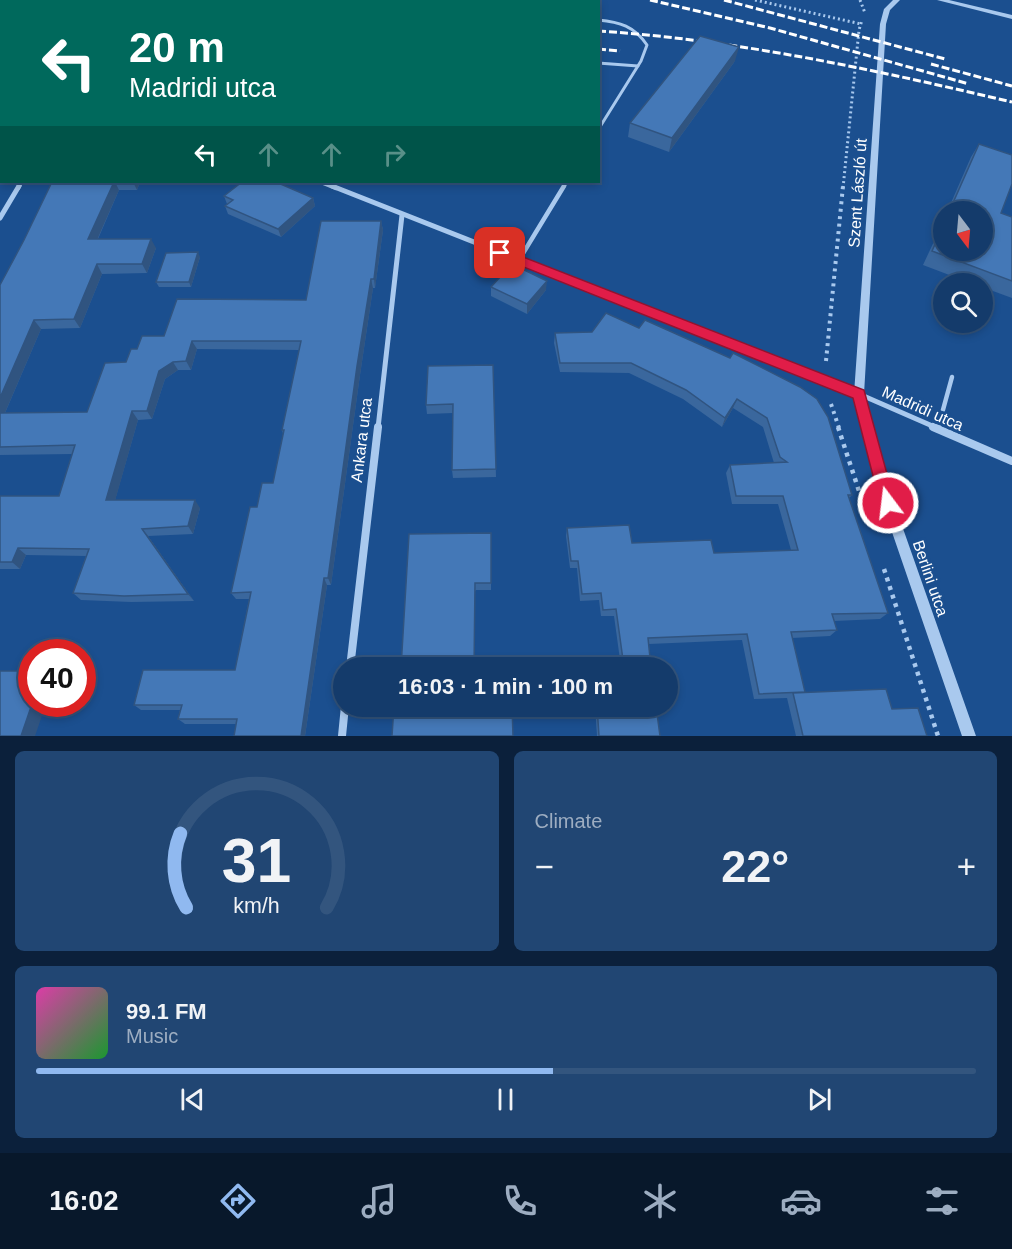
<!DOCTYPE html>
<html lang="en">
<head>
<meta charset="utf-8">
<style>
	:root { --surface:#143b6b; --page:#214673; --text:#f1f3f6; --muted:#9dadc1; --line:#33557e; --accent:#90b9f0 }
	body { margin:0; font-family:Helvetica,sans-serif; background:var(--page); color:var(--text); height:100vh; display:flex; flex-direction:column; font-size:22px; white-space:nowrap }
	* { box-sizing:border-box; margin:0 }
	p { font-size:20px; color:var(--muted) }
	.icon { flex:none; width:33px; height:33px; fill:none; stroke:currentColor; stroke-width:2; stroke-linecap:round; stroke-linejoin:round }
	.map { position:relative; height:736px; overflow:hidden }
	.panel { display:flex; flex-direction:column; gap:15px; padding:15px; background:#0b203b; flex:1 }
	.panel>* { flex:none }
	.banner { position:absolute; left:0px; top:0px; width:600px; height:183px; box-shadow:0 3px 9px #0003,0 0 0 2px var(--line); background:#00695c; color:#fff; overflow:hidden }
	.needle { width:39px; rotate:164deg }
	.tools { position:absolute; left:933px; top:201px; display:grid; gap:12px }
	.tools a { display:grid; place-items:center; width:60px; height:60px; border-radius:50%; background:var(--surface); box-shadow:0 3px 9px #0003,0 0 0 2px var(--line); font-size:30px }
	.speed { position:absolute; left:18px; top:639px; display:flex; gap:12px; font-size:30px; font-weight:700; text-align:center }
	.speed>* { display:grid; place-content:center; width:78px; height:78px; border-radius:50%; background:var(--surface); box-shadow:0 3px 9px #0003,0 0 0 2px var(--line); line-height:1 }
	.speed .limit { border:9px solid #d22; background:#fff; color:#111 }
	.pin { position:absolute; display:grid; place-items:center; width:51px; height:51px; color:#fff; margin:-26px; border-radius:12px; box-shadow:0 3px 9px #0006 }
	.me { position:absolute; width:66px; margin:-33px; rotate:345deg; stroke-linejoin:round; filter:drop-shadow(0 0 4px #0008) }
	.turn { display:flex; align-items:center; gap:21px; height:126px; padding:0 30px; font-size:27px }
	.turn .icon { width:78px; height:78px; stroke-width:2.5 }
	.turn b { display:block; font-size:42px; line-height:51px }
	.lanes { display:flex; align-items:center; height:57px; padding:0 30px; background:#0003; justify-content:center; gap:30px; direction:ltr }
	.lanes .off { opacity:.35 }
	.big { font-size:45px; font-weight:700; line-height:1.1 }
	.panel .widget { flex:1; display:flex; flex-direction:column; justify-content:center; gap:9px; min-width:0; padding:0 21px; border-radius:9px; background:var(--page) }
	.panel .dial { align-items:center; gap:0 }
	.dial svg { height:156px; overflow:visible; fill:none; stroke:var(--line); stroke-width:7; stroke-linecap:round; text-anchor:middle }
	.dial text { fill:var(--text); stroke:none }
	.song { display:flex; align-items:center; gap:18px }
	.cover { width:72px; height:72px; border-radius:9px; background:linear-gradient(135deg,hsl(320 70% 55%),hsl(130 70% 35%)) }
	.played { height:6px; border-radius:3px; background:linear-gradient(90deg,var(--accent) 55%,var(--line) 55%) }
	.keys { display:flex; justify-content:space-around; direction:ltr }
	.heat { display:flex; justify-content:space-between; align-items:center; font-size:33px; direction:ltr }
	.panel .tiles { flex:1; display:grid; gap:15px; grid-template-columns:1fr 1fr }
	.widget:last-child { grid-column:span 2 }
	.trip { position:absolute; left:333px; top:657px; width:345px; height:60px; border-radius:30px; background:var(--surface); box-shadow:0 3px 9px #0003,0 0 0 2px var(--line); font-weight:700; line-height:60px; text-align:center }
	.dock { display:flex; height:96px; justify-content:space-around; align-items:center; background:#08182b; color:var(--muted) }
	.dock .icon { width:42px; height:42px }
	.dock .on { color:var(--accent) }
	.dock b { font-size:27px; color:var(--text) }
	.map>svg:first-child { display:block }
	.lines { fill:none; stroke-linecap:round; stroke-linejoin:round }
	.path-far2 { stroke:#a9c9ee; stroke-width:3; stroke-dasharray:2 3; stroke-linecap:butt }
	.path-far1 { stroke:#a9c9ee; stroke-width:4; stroke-dasharray:3 4.5; stroke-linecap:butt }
	.path { stroke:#a9c9ee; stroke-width:4.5; stroke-dasharray:4 5; stroke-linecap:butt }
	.service-far2 { stroke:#a9c9ee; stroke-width:3 }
	.service-far1 { stroke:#a9c9ee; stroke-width:4.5 }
	.service { stroke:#a9c9ee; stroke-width:5 }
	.minor-far2 { stroke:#a9c9ee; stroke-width:4.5 }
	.minor-far1 { stroke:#a9c9ee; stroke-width:5 }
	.minor { stroke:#a9c9ee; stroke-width:8 }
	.tertiary { fill:#a9c9ee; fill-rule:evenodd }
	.rail { stroke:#fff; stroke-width:3; stroke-dasharray:8 3; stroke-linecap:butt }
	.wall { fill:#3a679d }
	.shaded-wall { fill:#305480 }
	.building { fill:#4478b7; stroke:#305480; stroke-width:1.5 }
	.route { fill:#e11d48; stroke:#92132f; stroke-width:1.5 }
	.labels { text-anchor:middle; stroke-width:6; stroke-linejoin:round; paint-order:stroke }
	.street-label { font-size:16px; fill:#fff; stroke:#1b4f8f }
</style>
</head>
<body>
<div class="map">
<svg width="1012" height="736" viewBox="0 0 1012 736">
	<rect width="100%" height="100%" fill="#1b4f8f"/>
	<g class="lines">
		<g class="path-far2">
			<path d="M755,0L861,24"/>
			<path d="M860,0L865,13"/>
			<path d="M843,188L859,30L862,20"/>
		</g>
		<g class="path-far1">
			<path d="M826,361L843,186"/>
			<path d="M831,404L839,428"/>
		</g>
		<g class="path">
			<path d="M838,427L859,491"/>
			<path d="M884,569L938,736"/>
		</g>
		<g class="service-far2">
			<path d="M140,0L157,2"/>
			<path d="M34,2L38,0"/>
			<path d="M598,20C620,22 634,26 647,45L641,61L598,130"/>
			<path d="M598,63L638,66"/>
			<path d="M563,188L567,182"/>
		</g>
		<g class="service-far1">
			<path d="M519,260L564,186"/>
			<path d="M938,428L952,377"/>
		</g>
		<path class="service" d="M938,429L939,427"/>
		<g class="minor-far2">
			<path d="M321,182L336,188"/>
			<path d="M18,188L21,182"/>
		</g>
		<g class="minor-far1">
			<path d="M332,186L859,394L937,428"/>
			<path d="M0,218L19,186"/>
			<path d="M378,428L402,215"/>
		</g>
		<g class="minor">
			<path d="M933,427L1012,461"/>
			<path d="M350,668L378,427"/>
			<path d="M342,736L345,706"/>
		</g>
		<g class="tertiary">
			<path d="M893,0H900L890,10L886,24L864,394L894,503L976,736H962L882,503L854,394L880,24L884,9Z"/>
			<path d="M937,0H949L1012,15V19Z"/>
		</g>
		<g class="rail">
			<path d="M650,0L770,28L969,84"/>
			<path d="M724,0L945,59"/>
			<path d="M598,31C739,40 875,70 1012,102"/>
			<path d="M598,49L620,51"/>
			<path d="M931,64L1012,86"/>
		</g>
	</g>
	<g class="wall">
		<path d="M735,61L669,152L628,137L630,123Z"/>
		<path d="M979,144L1001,213L1012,217V298L982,287V284H973L923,265L944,220V250L982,212H947L971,157Z"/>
		<path d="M52,182H140L137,190H119L98,239L156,248L147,273L102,274L80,328L41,329L5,413L87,412L137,349L164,336L306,300L381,221L383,230L375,288H373L360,375L331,585H327L305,736H234L236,724H185L178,719L180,710H141L134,705L235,670L249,599H236L231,593L257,507L273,483L283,434L282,430L299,350L197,349L191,370H178L165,379L152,419L138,420L115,500L200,508L193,534L148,536L194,601L131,602L81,600L73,593L86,556L26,555L20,569H0V496H59L72,454L0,455V285L24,240Z"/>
		<path d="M224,196L313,198L315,206L281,237L228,214L225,206L227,204Z"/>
		<path d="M200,257L191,287H159L156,282Z"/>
		<path d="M491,287L546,290L527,314L491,296Z"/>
		<path d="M639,328L730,358L852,495L849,498L888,613L880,619L834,621L837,630L830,636L792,638L804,693L892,709L927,736H796L787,698L754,699L742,640L649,644L651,668L621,667L614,616H601L599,600L580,601L577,568H570L566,536L567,528L632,543L714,553L791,550L778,504H732L726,473L730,465L774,463L763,427L733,408L722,427L683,399L629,373L560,372L554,343L555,333L592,332Z"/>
		<path d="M493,365L496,477L453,478L452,470L453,413L427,414L426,405Z"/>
		<path d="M491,533V590H476L401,668Z"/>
		<path d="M595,706H656L660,736H597Z"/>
	</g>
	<g class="shaded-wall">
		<path d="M739,47L735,61L669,152L672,138Z"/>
		<path d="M114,182H115L119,190L93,249L88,239Z"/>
		<path d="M133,182H140L137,190Z"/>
		<path d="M313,198L315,206L281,237L278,229Z"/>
		<path d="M381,221L383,230L375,288L374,279Z"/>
		<path d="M151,239L156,248L147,273L142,264Z"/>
		<path d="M198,252L200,257L191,287L189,282Z"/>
		<path d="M97,264L102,274L80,328L74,319Z"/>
		<path d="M371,279L373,288L360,375L331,585L328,578L357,366Z"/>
		<path d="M547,281L546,290L527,314V304Z"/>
		<path d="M34,320L41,329L1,422L0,420V398Z"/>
		<path d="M192,341L197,349L191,370L186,361Z"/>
		<path d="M173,362L178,370L165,379L152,419L147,411L159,371Z"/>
		<path d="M737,399L733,408L722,427L725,418Z"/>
		<path d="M132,411L138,420L113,508L106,500Z"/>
		<path d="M195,500L200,508L193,534L188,526Z"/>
		<path d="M142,529L148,536L194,601L188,594Z"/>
		<path d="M18,548L26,555L20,569L12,562Z"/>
		<path d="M324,578L327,585L305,736H301Z"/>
		<path d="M475,583V668H474Z"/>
		<path d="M32,704H46L35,736H21Z"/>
	</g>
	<g class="building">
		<path d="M700,36L739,47L672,138L630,123Z"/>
		<path d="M979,144L1012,155V184L1001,213L1012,217V281L932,251L944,224V250H982V212H949Z"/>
		<path d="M52,182H114L88,239H151L142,264H97L74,319L34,320L0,398V285L24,240Z"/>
		<path d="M242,182H276L313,198L278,229L225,206L233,200L224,196Z"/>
		<path d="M321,221H381L374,279H371L357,366L328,578H324L301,736H234L237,719H178L182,705H134L143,670H235L251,592L231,593L250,507H257L262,483H273L284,430H282L301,341H192L186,361L173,362L159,371L147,411H132L106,500H195L188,526L142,529L188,594L124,596L73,593L89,549L18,548L12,562H0V496H59L75,445L0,447V413L87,412L105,363L126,362L131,349H137L142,336H164L177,299L306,300Z"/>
		<path d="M198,252L189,282H156L166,253Z"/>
		<path d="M512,264L547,281L527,304L491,287Z"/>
		<path d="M606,313L639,328L645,320L730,358L733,353L800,387L817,399L828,417L852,495H848L888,613L832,614L837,630L791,632L805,692L759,694L747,634L648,638L651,668H605L624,667L616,609L603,610L601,593L582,594L578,561H571L567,528L629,525L632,543L711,540L714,553L798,550L783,496H736L730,465L787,462L780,457L767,418L737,399L725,418L686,390L631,363H560L555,333L592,332Z"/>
		<path d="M493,365L496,469L452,470L453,404L426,405L428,366Z"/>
		<path d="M491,533V583H475L474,668H401L409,534Z"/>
		<path d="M0,671H32V704L21,736H0Z"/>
		<path d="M886,689L892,709L918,708L927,736H803L793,693Z"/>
		<path d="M394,706H512L513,736H392Z"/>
		<path d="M597,706H656L660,736H599Z"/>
	</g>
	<path class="route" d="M500,248L864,390L895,503L893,508L888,510L882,508L880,503L853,398L496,256L494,253Z"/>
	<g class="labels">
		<g class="street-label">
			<text transform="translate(857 193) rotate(-86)" y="6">Szent László út</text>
			<text transform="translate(923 408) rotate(24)" y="6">Madridi utca</text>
			<text transform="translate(361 440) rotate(-83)" y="6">Ankara utca</text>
			<text transform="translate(931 578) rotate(71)" y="6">Berlini utca</text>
		</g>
	</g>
</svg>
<div class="tools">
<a><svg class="needle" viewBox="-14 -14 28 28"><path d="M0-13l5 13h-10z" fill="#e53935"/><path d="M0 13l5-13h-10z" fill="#9dadc1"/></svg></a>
<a><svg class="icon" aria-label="search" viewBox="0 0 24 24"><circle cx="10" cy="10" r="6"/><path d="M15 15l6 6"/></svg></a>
</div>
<div class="speed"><div class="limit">40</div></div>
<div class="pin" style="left:500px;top:253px;background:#d93025"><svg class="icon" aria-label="arrive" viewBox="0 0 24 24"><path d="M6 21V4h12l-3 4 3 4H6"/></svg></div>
<svg class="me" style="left:888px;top:503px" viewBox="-20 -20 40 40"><circle r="17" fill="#e11d48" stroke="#fff" stroke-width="3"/><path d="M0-11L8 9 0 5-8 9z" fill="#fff"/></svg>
<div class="trip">16:03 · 1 min · 100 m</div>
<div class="banner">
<div class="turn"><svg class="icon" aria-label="left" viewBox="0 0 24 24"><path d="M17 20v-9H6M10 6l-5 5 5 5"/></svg><div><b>20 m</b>Madridi utca</div></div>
<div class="lanes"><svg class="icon" aria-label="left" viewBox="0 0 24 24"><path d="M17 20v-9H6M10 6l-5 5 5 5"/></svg><svg class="icon off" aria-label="ahead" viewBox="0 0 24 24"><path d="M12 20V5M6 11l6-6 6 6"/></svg><svg class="icon off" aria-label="ahead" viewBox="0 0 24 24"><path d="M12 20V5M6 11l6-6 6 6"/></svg><svg class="icon off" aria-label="right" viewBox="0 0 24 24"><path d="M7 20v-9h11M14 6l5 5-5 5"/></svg></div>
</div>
</div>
<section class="panel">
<div class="tiles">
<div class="widget dial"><svg viewBox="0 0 100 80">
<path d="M14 69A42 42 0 1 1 86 69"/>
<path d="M14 69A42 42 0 0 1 11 31" stroke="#90b9f0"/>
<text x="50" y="56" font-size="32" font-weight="700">31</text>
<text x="50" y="72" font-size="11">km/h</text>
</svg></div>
<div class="widget"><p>Climate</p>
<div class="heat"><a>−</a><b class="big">22°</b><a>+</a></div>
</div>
<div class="widget">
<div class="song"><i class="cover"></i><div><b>99.1 FM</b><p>Music</p></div></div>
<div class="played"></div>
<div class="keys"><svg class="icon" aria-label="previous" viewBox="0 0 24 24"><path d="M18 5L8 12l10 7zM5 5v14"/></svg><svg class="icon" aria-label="pause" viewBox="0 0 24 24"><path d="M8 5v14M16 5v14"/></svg><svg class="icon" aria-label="next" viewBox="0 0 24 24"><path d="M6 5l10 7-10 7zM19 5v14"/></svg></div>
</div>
</div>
</section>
<nav class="dock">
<b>16:02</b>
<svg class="icon on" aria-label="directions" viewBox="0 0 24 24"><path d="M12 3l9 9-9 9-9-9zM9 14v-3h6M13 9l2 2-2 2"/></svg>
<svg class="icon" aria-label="music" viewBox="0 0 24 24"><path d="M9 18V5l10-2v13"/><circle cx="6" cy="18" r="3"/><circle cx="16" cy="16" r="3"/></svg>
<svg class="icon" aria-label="phone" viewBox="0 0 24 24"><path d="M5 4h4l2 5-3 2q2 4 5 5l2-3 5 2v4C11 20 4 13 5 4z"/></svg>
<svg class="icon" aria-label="climate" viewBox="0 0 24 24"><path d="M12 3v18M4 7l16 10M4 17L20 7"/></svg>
<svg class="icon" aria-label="car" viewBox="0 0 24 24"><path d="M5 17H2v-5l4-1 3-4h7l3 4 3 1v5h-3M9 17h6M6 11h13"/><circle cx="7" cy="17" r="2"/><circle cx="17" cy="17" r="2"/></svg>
<svg class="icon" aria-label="filters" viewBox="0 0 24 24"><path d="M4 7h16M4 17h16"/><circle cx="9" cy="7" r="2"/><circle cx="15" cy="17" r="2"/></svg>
</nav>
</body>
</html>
